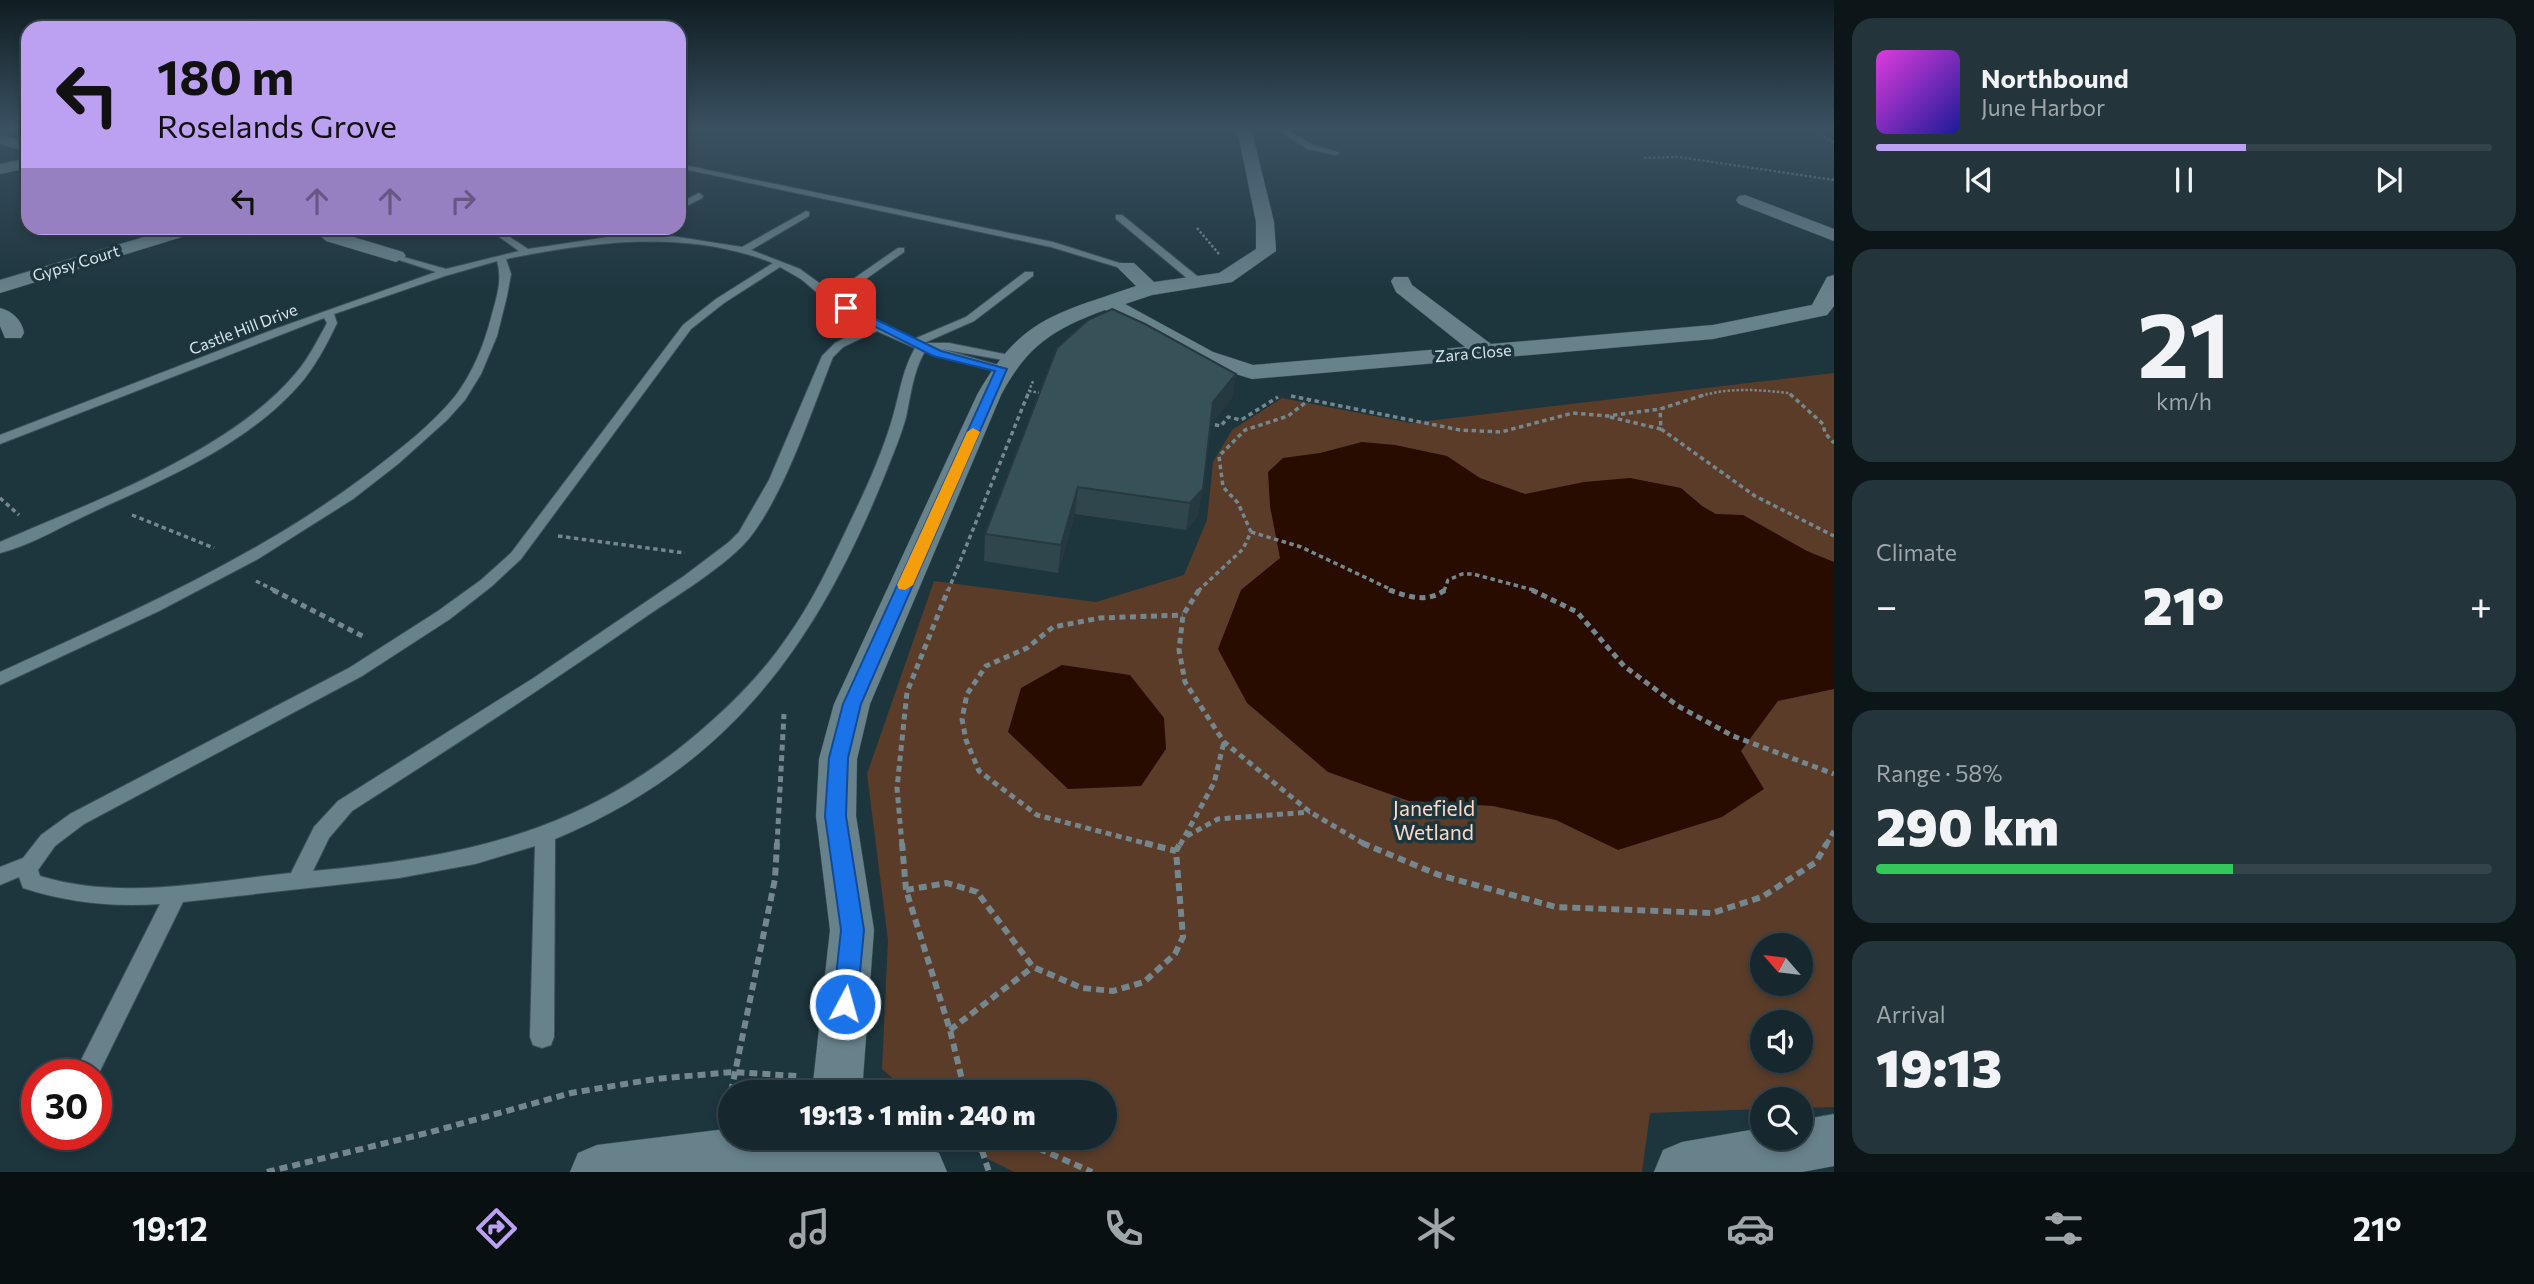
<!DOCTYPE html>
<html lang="en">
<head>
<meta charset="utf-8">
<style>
	:root { --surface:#16282e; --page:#23343a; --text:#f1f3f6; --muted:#9ea6aa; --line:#35444a; --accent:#bca0f2 }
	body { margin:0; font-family:Commissioner,sans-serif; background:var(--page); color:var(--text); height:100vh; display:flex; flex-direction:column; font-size:26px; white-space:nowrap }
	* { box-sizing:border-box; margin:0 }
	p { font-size:23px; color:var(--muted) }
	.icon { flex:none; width:38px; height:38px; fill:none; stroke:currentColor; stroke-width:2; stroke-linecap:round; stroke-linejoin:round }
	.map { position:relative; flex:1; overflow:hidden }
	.drawer { display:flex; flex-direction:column; gap:18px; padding:18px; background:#0c1619; width:700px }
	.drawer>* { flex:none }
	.banner { position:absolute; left:21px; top:21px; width:665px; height:214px; border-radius:21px; box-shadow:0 4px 10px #0003,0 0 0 2px var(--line); background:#bca0f2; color:#111; overflow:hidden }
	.needle { width:46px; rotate:298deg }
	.controls { position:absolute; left:1750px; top:933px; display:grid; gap:14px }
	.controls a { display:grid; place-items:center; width:63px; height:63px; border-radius:50%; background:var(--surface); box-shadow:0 4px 10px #0003,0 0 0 2px var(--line); font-size:35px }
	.speed { position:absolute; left:21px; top:1059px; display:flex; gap:14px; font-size:35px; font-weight:700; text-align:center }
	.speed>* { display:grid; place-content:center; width:91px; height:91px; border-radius:50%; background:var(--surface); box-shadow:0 4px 10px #0003,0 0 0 2px var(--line); line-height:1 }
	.speed .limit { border:10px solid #d22; background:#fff; color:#111 }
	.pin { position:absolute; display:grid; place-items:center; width:60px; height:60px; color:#fff; margin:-30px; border-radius:14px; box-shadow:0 4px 10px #0006 }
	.me { position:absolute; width:77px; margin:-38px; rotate:6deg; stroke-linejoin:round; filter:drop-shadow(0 0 5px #0008) }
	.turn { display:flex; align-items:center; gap:24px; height:147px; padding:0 21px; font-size:32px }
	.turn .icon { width:91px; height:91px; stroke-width:2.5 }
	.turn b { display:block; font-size:49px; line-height:60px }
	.lanes { display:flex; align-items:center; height:66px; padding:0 21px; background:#0003; justify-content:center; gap:35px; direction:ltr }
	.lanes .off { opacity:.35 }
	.big { font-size:52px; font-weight:800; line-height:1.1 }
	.drawer .tile { flex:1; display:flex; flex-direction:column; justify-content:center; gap:10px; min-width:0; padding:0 24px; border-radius:21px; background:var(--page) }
	.drawer .dial { align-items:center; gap:0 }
	.dial b { font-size:91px; line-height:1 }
	.song { display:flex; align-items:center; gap:21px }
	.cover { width:84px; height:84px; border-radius:10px; background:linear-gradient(135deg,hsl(300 70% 55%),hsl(240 70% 35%)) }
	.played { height:7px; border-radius:4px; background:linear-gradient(90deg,var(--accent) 60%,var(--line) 60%) }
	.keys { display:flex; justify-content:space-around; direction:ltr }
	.heat { display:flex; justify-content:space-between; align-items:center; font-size:38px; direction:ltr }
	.charge { height:10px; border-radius:5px; background:linear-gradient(90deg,#34c759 58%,var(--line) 0) }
	.trip { position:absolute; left:718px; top:1080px; width:399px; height:70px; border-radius:35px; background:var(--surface); box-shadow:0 4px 10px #0003,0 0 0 2px var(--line); font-weight:800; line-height:70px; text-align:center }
	.menu { display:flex; height:112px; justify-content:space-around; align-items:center; background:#091012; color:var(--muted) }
	.menu .icon { width:49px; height:49px }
	.menu .active { color:var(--accent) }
	.menu b { font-size:32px; color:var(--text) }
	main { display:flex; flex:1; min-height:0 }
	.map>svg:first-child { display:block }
	.green { fill:#5a3c29; fill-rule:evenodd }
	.water { fill:#290c00 }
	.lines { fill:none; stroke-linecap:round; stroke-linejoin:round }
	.service-casing { stroke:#3b5158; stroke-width:2 }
	.minor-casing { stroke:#3b5158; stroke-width:1 }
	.path-far3 { stroke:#74878e; stroke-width:2.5; stroke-dasharray:2.5 2; stroke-linecap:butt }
	.path-far2 { stroke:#74878e; stroke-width:3.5; stroke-dasharray:4.5 3.5; stroke-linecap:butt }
	.path-far1 { stroke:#74878e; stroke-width:5; stroke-dasharray:6 4.5; stroke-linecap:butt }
	.path { stroke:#74878e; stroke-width:6; stroke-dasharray:8 5; stroke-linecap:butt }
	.service { fill:#68828c; fill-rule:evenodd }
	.minor { fill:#68828c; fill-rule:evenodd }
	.wall { fill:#2f464d }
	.shaded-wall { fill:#26393e }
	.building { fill:#375159; stroke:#26393e; stroke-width:2 }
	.route { fill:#1a73e8; stroke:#114b97; stroke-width:2 }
	.slow { fill:#f59e0b }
	.labels { text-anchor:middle; stroke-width:7; stroke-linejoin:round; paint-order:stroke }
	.far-street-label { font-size:16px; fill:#d8e6eb; stroke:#1d353d }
	.near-park-label { font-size:21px; fill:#ffd9c2; stroke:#1d353d }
</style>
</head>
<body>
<main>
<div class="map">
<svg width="1834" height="1172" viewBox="0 0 1834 1172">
	<rect width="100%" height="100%" fill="#1d353d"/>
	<path class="green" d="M1834,373V1107L1801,1108V1099H1762V1109L1650,1113L1642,1172H1014L984,1157L961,1138H1104V1092H908L882,1069L888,940L867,774L934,581L1096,602L1184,575L1207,520L1213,462L1232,430L1282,398L1410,423ZM1762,945H1801V984H1762ZM1762,1022H1801V1060H1762Z"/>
	<g class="water">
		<path d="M1362,442L1395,445L1447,456L1480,478L1525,494L1584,482L1630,478L1681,488L1702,506L1716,514L1743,515L1807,551L1834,562V689L1778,701L1741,751L1764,789L1722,817L1618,850L1556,820L1493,806L1409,801L1328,772L1247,703L1218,649L1241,590L1280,558L1270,506L1268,472L1283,458L1320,453Z"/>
		<path d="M1062,665L1130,675L1164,718L1166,749L1141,786L1068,789L1008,732L1021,688Z"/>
	</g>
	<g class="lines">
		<g class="service-casing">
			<g id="service">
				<path d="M1275,128H1284L1313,145L1340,153L1336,155L1307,149Z"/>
				<path d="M679,164L1053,242L1132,267L1127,270L1051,247L679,168Z"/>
				<path d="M699,193L703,196L702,198L679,210V203Z"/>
				<path d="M806,211L809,212V216L751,250L800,269L833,293L898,248H904V252L839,298L878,323L914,339L966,317L1025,272H1033V276L974,321L924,343H949L1009,355L1015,358L1009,361L941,349L1005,367V371L1001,373L925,351C913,372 911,394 906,417C901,436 893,454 886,472C817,644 730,766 555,839L554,1037L551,1045L542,1048L533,1045L530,1037L535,846L475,864L399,878L183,902L96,1079V1074H74L160,904C113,907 69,903 23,888L19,877L0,885V867L23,858L41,835L70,814L349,668L438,611L481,580L511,553L683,325L716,299L773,263C687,229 594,241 506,259L511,274L507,296L497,336L481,374L465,400L447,420L398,464L353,499L258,559L159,611L0,685V672C127,614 257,558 369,473C399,450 432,425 456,395C473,372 484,345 491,318C496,299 503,281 497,261L445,276L334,314L337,323C328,342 318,361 305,378C252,443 167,478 93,512C64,525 32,545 0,553V542C94,501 230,452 296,373C309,358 317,341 327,323L324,318L0,444V435L275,329L436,272L393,258V254L446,269L519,251L487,228H496L528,249L615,236H671L742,247ZM780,267L801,279L827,301L869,326L835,343L822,356L769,480L739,532L729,542L684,576L532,679L338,801L314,827L291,873C209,881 121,901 40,876L38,870L55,846L84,824L362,676L450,619L492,586L521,559L691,329L724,303ZM877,331L915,348C901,373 900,395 891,423C881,456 866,489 851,520C832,560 813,601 788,636C763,673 732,704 698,733C581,833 463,857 313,871L329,838L352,811C449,749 546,686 641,620C671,599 730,564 751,536C786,490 811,412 833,357L843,347Z"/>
				<path d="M1116,215H1122L1202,280V284H1194L1116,219Z"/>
			</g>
		</g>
		<g class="minor-casing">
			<g id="minor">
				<path d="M1237,128H1251L1274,222L1276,251L1232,282L1152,295L1125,304L1213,352L1253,365L1465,347L1396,292L1391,281L1394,277H1408L1412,285L1491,344L1713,325L1812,305L1827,277L1834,275V306L1827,315L1713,339L1252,379L1197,362L1105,310C1053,329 1027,346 1001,395L870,704L857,759L856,816L874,930L862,1092H812L830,930L816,816L819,759L834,704L977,395C1021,317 1056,314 1136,286L1117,267L1120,263H1134L1154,282L1219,273L1256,249V222Z"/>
				<path d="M0,135L28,142V152L0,144Z"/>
				<path d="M28,158V168L0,174V164Z"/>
				<path d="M1745,195L1834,229V241L1739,204L1736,200L1739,196Z"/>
				<path d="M174,228H201L198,232L0,293V280Z"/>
				<path d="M318,228H336L335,230L340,233L403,252L406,256L396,262L326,241L316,232Z"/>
				<path d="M0,308C12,311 22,320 24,333L21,338H5L0,326Z"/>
				<path d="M1834,1114V1166L1802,1172H1654L1663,1150L1682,1142L1762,1128V1138H1801V1120Z"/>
				<path d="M726,1129H730V1138C797,1138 876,1127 939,1153L947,1172H570L578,1153L597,1145Z"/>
			</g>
		</g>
		<g class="path-far3">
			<path d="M1808,128L1834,143"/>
			<path d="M1644,158L1679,157L1834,180"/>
			<path d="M1197,228L1219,254"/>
			<path d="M1029,391L1045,394"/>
			<path d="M1027,396L1033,381"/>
			<path d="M1701,396C1731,387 1759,390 1789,393L1792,396"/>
		</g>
		<g class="path-far2">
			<path d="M1790,394L1823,424L1825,433L1834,443"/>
			<path d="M1291,396L1460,430L1501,432L1573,413L1607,416L1660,409L1707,394"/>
			<path d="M1610,417L1661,429L1660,409"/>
			<path d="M1207,423L1221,426L1228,417L1241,420L1278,397"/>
			<path d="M1661,429L1755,496L1834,536"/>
			<path d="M0,498L19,515"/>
			<path d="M132,515L214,548"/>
			<path d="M1251,532L1301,547L1394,591"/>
			<path d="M558,536L685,553"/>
			<path d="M256,581L276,591"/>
			<path d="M948,591L1028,394"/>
			<path d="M1198,591L1243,549L1251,532L1238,503L1223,487L1219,456L1245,430L1288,416L1309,400"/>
			<path d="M1444,591L1448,580L1462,574H1473L1537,591"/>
		</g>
		<g class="path-far1">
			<path d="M273,590L366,638"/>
			<path d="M1199,590L1183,615L1179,650L1185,682L1224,742L1310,812L1366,845"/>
			<path d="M1389,590C1409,597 1427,603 1445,590"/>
			<path d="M1532,590L1577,612L1624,666L1678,706L1733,736L1834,774"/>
			<path d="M1187,836L1218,819L1310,812"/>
			<path d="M777,845L784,714"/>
			<path d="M902,845L897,788L907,692L948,590"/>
			<path d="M1152,845L1037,815L979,771L966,740L962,719L967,694L986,666L1027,648L1053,627L1100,618L1183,615"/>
			<path d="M1180,845L1214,783L1224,742"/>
			<path d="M1826,845L1834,831"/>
		</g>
		<g class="path">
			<path d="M902,843L906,890L950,1030L965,1092"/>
			<path d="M1145,843L1176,851"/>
			<path d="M1362,843L1439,875L1556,907L1712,913L1762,897L1816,862L1827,843"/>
			<path d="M906,890L947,883L977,892L1033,967L1082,988L1113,991L1144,982L1175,954L1183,937L1176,851L1180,843"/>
			<path d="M950,1030L1033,967"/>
			<path d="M731,1092L775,879L777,843"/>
			<path d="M978,1138L989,1172"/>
			<path d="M1015,1138L1092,1172"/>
			<path d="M267,1172L431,1132L571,1093L655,1079L733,1072L797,1076"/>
		</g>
		<use href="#service" class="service"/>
		<use href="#minor" class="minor"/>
	</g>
	<path class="wall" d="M1236,374L1232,398L1211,424L1198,515L1186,530L1075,514L1058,573L984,561L985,534Z"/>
	<g class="shaded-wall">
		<path d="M1236,374L1232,398L1209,427L1213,402Z"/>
		<path d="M1078,487L1075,514L1058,573L1061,545Z"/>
		<path d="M1203,489L1198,515L1186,530L1190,503Z"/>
	</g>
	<path class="building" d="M1112,309L1145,324L1236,374L1213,402L1203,489L1190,503L1078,487L1061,545L985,534L1057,348L1088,320Z"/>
	<linearGradient id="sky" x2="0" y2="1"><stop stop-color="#101d22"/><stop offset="0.44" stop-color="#3a5162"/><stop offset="1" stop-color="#3a5162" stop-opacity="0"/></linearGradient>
	<rect width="1834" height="292" fill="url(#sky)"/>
	<path class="route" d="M846,305L941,351L1007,369L861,704L848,758L846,816L864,930L857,1004L854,1012L845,1015L837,1012L833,1004L841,930L825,816L829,758L843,704L995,371L933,356L842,310V306Z"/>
	<path class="slow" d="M973,428L980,432L913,585L905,590L899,589L897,585L967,432Z"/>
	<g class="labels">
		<g class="far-street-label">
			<text transform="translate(76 263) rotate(-17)" y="6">Gypsy Court</text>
			<text transform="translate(243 329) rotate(-21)" y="6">Castle Hill Drive</text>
			<text transform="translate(1473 353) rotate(-5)" y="6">Zara Close</text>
		</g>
		<g class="near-park-label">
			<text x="1434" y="816">Janefield<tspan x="1434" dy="24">Wetland</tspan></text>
		</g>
	</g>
</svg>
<div class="controls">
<a><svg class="needle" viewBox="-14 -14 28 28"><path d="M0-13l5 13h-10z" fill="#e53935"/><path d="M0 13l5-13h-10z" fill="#9ea6aa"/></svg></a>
<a><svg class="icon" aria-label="sound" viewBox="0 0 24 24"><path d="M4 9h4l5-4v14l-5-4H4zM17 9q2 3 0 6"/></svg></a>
<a><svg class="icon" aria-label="search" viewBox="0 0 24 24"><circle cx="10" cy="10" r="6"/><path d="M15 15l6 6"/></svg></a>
</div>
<div class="speed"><div class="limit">30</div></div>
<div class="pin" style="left:846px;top:308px;background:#d93025"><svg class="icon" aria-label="arrive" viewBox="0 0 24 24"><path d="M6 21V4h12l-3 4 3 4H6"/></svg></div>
<svg class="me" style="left:845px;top:1004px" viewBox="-20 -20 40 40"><circle r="17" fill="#1a73e8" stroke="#fff" stroke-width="3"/><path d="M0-11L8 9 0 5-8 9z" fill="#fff"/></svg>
<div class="trip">19:13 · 1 min · 240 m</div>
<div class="banner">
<div class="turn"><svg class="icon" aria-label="left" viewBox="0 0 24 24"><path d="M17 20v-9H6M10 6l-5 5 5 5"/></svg><div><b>180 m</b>Roselands Grove</div></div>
<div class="lanes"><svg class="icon" aria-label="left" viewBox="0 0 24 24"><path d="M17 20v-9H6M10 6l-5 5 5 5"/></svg><svg class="icon off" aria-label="ahead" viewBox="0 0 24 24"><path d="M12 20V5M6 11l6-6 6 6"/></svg><svg class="icon off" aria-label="ahead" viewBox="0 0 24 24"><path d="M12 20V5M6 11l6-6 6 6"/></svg><svg class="icon off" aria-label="right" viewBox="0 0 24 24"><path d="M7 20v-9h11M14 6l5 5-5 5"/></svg></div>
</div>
</div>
<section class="drawer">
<div class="tile">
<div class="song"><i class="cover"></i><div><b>Northbound</b><p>June Harbor</p></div></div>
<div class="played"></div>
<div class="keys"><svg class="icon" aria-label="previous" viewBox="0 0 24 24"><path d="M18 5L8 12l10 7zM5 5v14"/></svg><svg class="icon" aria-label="pause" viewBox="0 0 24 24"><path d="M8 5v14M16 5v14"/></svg><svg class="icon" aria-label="next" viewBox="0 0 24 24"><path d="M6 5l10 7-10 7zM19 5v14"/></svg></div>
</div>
<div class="tile dial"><b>21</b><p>km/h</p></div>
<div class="tile"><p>Climate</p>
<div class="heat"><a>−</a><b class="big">21°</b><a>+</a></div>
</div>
<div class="tile"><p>Range · 58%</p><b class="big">290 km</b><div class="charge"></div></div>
<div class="tile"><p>Arrival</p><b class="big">19:13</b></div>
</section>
</main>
<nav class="menu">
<b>19:12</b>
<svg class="icon active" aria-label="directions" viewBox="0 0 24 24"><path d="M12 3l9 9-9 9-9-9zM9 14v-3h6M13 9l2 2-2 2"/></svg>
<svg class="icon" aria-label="music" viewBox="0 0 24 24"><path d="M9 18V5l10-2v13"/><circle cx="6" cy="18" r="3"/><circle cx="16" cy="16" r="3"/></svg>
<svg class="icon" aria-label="phone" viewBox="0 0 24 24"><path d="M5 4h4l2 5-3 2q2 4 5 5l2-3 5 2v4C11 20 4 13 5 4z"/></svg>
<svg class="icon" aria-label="climate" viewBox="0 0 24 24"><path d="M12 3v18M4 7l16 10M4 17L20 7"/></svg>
<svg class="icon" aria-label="car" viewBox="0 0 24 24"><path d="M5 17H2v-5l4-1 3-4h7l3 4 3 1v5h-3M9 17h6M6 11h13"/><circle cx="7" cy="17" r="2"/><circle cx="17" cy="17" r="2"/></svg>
<svg class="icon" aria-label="filters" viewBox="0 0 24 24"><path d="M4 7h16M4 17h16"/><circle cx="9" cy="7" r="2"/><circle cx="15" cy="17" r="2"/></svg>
<b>21°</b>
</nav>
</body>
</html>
